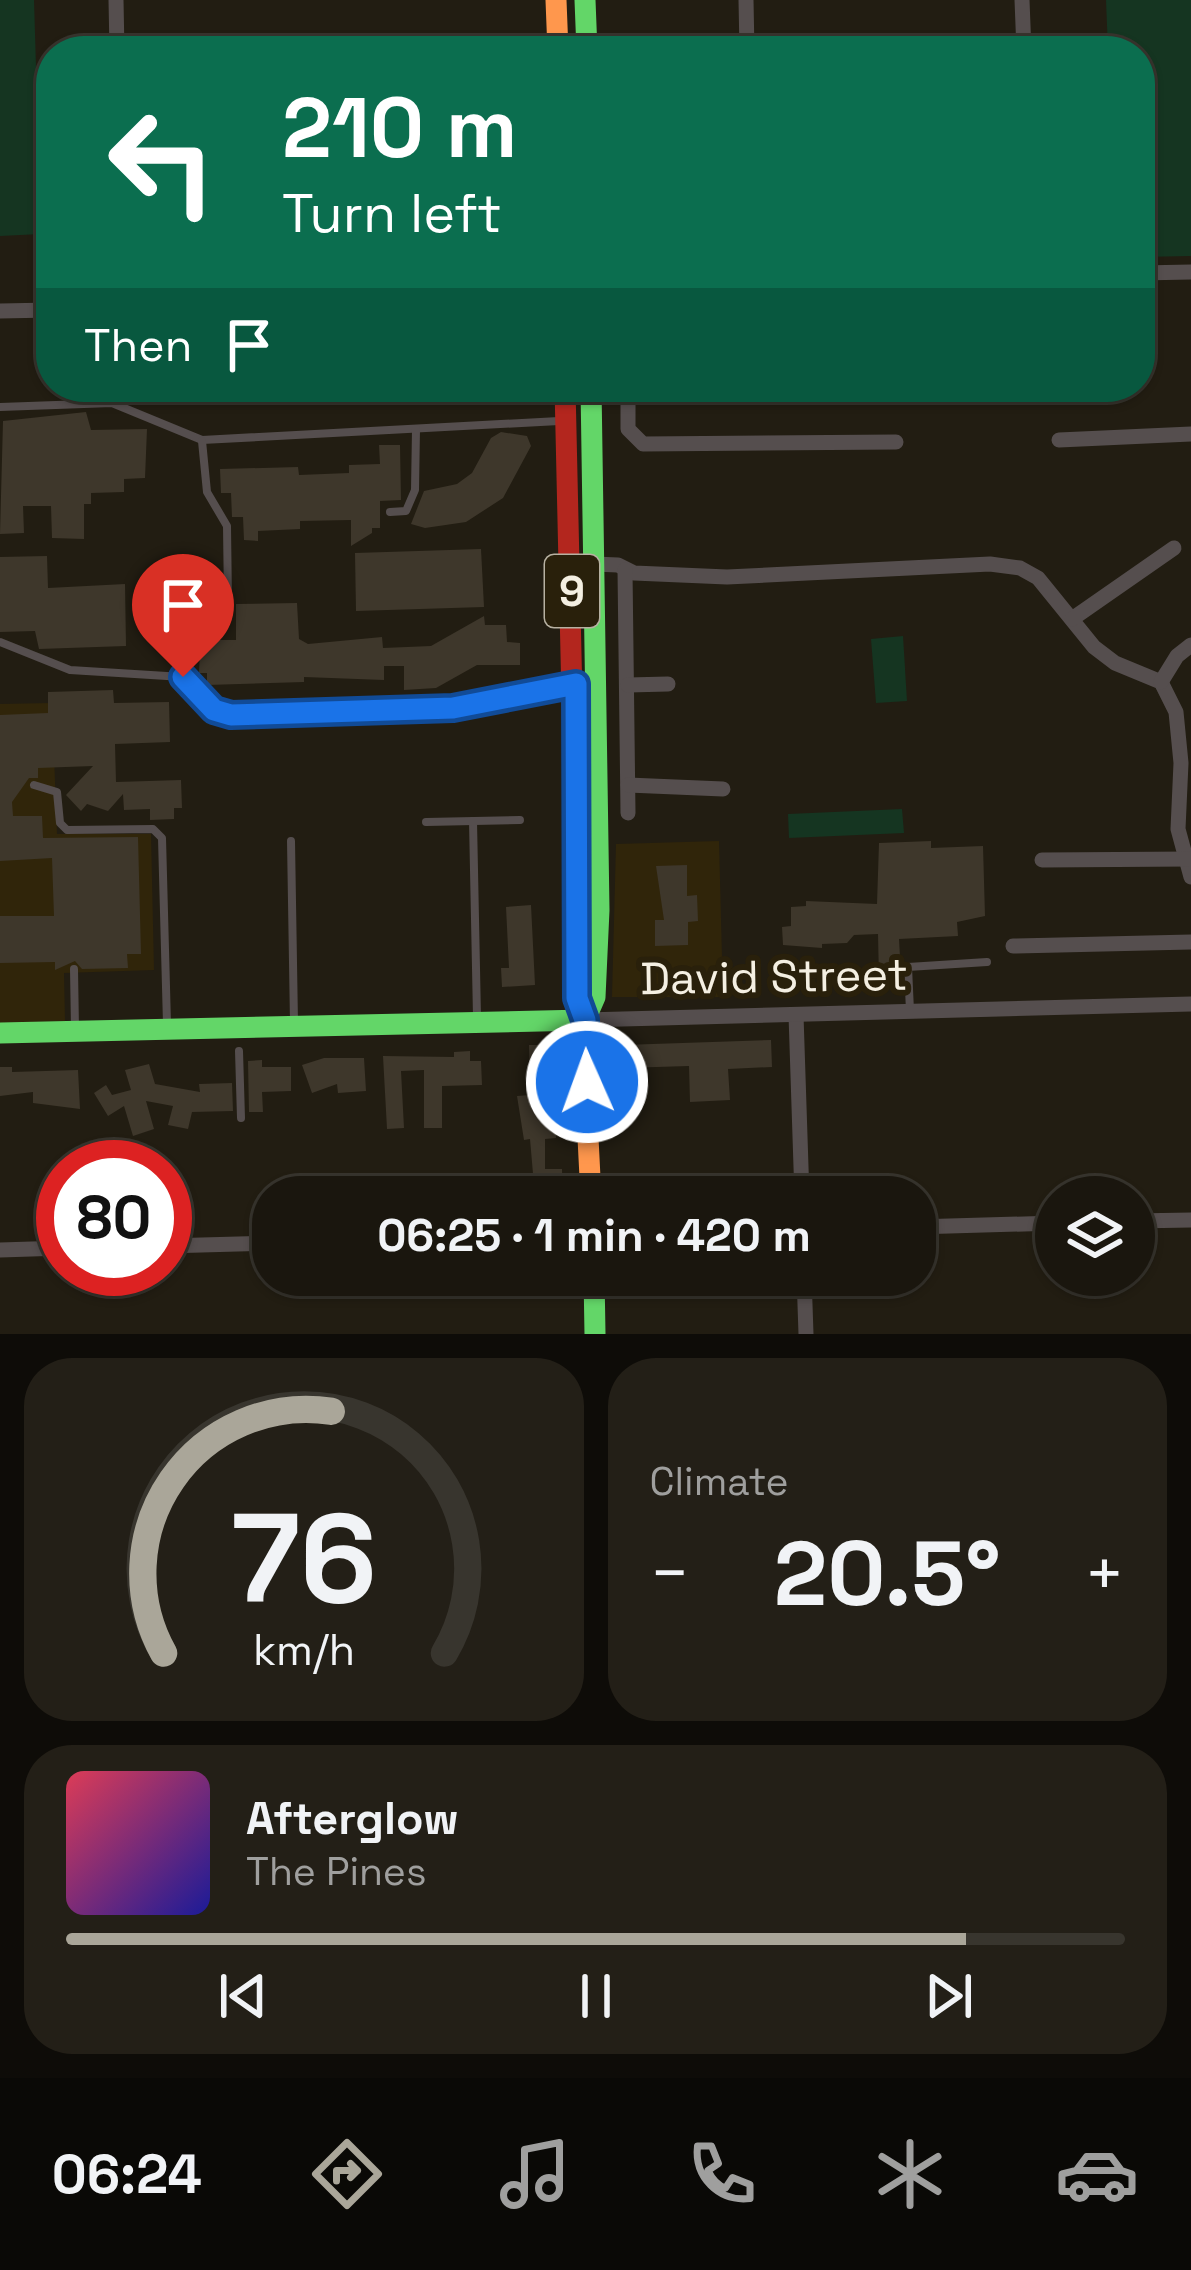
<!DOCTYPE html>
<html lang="en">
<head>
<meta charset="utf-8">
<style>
	:root { --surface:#1a160e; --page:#231f17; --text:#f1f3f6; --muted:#9f9f9e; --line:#38352e; --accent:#aaa699 }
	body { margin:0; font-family:"Space Grotesk",sans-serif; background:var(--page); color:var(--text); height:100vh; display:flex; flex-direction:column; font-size:45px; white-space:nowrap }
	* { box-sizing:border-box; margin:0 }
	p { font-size:39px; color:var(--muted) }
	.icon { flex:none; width:66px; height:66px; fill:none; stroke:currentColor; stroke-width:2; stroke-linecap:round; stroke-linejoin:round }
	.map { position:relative; height:1334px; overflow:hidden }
	.sheet { display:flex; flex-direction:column; gap:24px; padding:24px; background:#0e0c08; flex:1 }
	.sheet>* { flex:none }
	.top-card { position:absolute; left:36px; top:36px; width:1119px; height:366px; border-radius:48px; box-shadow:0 3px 9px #0004,0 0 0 3px var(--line); background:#0b6e4f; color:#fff; overflow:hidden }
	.controls { position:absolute; left:1035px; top:1176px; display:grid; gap:24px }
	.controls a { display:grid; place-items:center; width:120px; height:120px; border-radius:50%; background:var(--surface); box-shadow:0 3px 9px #0004,0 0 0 3px var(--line); font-size:60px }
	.speed { position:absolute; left:36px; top:1140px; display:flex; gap:24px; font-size:60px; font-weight:700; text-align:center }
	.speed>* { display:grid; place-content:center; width:156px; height:156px; border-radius:50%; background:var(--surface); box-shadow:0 3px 9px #0004,0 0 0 3px var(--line); line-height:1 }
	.speed .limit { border:18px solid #d22; background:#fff; color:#111 }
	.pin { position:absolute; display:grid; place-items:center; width:102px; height:102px; color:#fff; margin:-123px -51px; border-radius:50% 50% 50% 0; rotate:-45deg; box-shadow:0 0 12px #0007 }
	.pin .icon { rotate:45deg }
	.me { position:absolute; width:132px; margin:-66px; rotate:358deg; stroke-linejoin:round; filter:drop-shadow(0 0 9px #0008) }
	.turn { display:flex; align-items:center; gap:42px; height:252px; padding:0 48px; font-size:54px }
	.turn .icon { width:156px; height:156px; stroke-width:2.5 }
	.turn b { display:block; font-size:84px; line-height:102px }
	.then { display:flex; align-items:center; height:114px; padding:0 48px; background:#0003; gap:24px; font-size:45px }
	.big { font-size:90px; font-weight:700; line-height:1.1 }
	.sheet .card { flex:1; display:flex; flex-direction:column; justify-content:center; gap:18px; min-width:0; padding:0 42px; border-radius:48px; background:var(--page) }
	.sheet .dial { align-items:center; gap:0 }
	.dial svg { height:312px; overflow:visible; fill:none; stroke:var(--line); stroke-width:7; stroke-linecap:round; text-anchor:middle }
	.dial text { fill:var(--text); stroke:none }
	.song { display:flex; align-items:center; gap:36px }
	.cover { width:144px; height:144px; border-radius:18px; background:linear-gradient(135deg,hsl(350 70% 55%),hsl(240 70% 35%)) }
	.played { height:12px; border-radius:6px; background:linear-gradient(90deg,var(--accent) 85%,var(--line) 85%) }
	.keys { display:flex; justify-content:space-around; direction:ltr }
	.heat { display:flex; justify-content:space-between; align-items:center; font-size:66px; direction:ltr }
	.sheet .tiles { flex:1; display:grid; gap:24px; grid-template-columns:1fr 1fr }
	.card:last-child { grid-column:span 2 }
	.trip { position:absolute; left:252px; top:1176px; width:684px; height:120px; border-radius:48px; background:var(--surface); box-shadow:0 3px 9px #0004,0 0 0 3px var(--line); font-weight:700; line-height:120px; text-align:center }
	.tab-bar { display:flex; height:192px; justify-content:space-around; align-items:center; background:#0a0906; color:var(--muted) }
	.tab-bar .icon { width:84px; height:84px }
	.tab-bar .active { color:var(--accent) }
	.tab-bar b { font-size:54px; color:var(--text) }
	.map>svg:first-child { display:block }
	.built { fill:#30250a }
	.green { fill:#153521 }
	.building { fill:#3e372b }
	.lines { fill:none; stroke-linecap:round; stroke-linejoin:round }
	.lane { stroke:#554e4e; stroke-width:8 }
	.street { stroke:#554e4e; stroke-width:15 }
	.fast { stroke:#63d668; stroke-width:21 }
	.slow { stroke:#ff974d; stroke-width:21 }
	.jam { stroke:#b3261e; stroke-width:21 }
	.route-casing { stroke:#114b97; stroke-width:30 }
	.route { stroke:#1a73e8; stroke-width:21 }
	.labels { text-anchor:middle; stroke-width:12; stroke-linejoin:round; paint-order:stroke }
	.shield { fill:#29200b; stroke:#b7b1a2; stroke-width:3 }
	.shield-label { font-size:42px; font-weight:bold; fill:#f4efe2 }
	.street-label { font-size:45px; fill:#f4efe2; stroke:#29200b }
</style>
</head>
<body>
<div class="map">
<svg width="1191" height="1334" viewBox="0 0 1191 1334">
	<rect width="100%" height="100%" fill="#221d12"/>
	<g class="built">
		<path d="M52,703L57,834H151L154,970L64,973L65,1021L0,1023V704Z"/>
		<path d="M719,841L723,997H612L616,844Z"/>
	</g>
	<g class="green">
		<path d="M0,0H34L41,234L0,236Z"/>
		<path d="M1106,0H1191V256L1140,257V51H1108Z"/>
		<path d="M903,636L907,701L876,703L871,639Z"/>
		<path d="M902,809L904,833L789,838L788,814Z"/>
	</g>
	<g class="building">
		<path d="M86,412L91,430L147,429L145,478L124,479V492L91,493V504H84V539L52,538L51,506H23L24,533L0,534L3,421Z"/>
		<path d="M501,432L527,436L531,446L503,498L466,522L425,528L411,524L424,491L457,484L472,473L491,438Z"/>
		<path d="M379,445H400L401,500L380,501V528H372V533L351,546V520L300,521V529L258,531V541L244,540L243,517H232L231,493H221L220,469L298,467L299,475L349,473V465L380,464Z"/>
		<path d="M481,549L484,607L356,611L355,553Z"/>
		<path d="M47,556L48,588L125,584L126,646L39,649L35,631L0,632V557Z"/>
		<path d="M297,603L299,639L308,644L382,637L383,648L431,646L484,616L485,625H506L507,642L520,643V665H477L436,688L404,690V666H384V680L304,677V682L207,685V673H199L200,651H206V640H236V604Z"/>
		<path d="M113,690L114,703L169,702L170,742L115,744L116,782L181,780L182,808H174V819L150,820V809L124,810L123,794L108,811L87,804L81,811L66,795L93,766L38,768V778H29L12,802L13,816H42L43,838L138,837L141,954H127L128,968L82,969L75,961L55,970V962L0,963V916H54L52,858L0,861V715L48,713V692Z"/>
		<path d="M931,841V848L983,846L985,916L957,922L958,936L899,939L900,957H891V979H879L878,934L854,935L847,943L822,944V948L783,945L782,927L791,926V907L806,906V901L877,904L879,843Z"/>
		<path d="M687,865V896L697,895L698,921L688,922V945L655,946V920H664L656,866Z"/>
		<path d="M531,905L535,985L502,987L501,968H509L506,907Z"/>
		<path d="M771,1040L772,1067L728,1069L730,1100L690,1102L689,1066L624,1068L623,1045Z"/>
		<path d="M529,1045H551V1076H542L543,1097H553L556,1138L545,1139V1169H562L563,1197H535L530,1139L524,1140L517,1096L530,1095Z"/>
		<path d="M470,1051V1061H481L482,1085L442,1086V1128H424V1070L401,1071L404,1128L387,1129L383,1056L454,1057V1052Z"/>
		<path d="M324,1058H364L366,1091L338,1093L337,1084L312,1093L302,1065Z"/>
		<path d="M262,1060V1067H291V1091L262,1092L263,1112H249L248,1061Z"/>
		<path d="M149,1064L155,1084L200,1092L199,1084L232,1083L233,1111L192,1112L188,1129L168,1125L173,1106L146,1101L154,1129L133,1136L124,1106L108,1116L94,1093L106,1085L112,1095L131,1090L125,1070Z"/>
		<path d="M0,1067H12V1072L78,1070L80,1109L33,1103V1092L0,1096Z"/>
	</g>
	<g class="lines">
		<g class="lane">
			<path d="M0,407L112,403L202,440L559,421"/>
			<path d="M390,512L406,511L415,490L416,429"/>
			<path d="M0,642L70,670L183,677L214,710L231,715C313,709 395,713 477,705C509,702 535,686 568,685"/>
			<path d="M183,677L195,639L228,602L227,526L207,492L202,441"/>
			<path d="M34,785L57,792L60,823L67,830L153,829L162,838L167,1024"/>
			<path d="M473,821L477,1017"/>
			<path d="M426,822L520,820"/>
			<path d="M291,841L294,1023"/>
			<path d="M74,969L75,1029"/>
			<path d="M910,1011L908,967L987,962"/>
			<path d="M239,1051L241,1118"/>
		</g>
		<g class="street">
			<path d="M116,0L117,51"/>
			<path d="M746,0L747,51"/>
			<path d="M1022,0L1024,51"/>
			<path d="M1140,273L1191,272"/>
			<path d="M0,311L51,310"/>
			<path d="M628,387V429L643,444L896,442"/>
			<path d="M1059,440L1191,434"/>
			<path d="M594,564L618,565L634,573L727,577L990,564L1020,568L1038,578L1094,647L1115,663L1161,682L1176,712L1181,763L1178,829L1191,877"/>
			<path d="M625,570L628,813"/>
			<path d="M1072,619L1174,548"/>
			<path d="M1161,682L1177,656L1191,645"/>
			<path d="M628,685L668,684"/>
			<path d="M628,785L723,789"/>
			<path d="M1042,860L1191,859"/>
			<path d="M1013,946L1191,942"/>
			<path d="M796,1015L802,1197"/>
			<path d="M585,1020L1191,1004"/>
			<path d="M1134,1221L1191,1220"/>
			<path d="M915,1227L1056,1223"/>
			<path d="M165,1246L273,1243"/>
			<path d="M0,1250L63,1248"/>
			<path d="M804,1275L806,1334"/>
		</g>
		<g class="fast">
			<path d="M585,0L587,51"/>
			<path d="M585,1020L595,997L599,910L591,387"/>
			<path d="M0,1033L585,1020"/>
			<path d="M594,1275L595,1334"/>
		</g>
		<g class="slow">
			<path d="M556,0L558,51"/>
			<path d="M577,921L591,1197"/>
		</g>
		<path class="jam" d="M565,387L577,921"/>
	</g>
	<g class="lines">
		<g class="route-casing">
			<path id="route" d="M183,677L214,710L231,715L453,708L576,684L577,998L585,1020L587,1082"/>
		</g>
		<use href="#route" class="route"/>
	</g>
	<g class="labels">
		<rect class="shield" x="545" y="555" width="54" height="72" rx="9"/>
		<g class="shield-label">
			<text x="572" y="606">9</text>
		</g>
		<g class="street-label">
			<text transform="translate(774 976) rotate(-1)" y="16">David Street</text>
		</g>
	</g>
</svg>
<div class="controls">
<a><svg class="icon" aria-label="layers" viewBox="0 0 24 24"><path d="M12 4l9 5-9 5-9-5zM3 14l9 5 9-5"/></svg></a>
</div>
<div class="speed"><div class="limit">80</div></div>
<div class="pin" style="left:183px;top:677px;background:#d93025"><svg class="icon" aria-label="arrive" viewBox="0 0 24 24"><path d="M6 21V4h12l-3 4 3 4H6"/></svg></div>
<svg class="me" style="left:587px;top:1082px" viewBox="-20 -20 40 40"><circle r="17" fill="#1a73e8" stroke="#fff" stroke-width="3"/><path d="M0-11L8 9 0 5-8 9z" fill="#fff"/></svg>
<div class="trip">06:25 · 1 min · 420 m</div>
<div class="top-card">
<div class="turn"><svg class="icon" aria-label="left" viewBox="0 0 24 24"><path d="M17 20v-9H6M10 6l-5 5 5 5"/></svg><div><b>210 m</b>Turn left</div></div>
<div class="then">Then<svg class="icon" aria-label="arrive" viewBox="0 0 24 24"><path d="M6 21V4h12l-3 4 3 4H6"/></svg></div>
</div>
</div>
<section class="sheet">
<div class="tiles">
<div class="card dial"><svg viewBox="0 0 100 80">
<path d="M14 69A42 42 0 1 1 86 69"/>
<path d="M14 69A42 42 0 0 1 57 7" stroke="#aaa699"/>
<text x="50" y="56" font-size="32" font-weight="700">76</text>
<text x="50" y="72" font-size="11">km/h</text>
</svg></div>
<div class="card"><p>Climate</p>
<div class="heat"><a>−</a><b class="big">20.5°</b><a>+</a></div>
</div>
<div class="card">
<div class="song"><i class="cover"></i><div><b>Afterglow</b><p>The Pines</p></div></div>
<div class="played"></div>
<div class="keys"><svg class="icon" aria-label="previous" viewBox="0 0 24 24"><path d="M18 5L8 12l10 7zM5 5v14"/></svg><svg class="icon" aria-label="pause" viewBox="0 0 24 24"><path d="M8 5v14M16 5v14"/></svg><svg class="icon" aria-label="next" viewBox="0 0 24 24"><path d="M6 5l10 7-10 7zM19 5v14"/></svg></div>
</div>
</div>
</section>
<nav class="tab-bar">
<b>06:24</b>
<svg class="icon active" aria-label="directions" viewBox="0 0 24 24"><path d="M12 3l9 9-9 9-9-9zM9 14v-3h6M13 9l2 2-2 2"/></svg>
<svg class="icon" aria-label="music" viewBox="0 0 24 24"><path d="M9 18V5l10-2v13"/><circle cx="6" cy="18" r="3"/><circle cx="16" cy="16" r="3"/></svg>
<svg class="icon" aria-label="phone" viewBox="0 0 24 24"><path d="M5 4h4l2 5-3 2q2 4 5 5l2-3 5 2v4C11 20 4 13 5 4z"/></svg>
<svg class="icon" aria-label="climate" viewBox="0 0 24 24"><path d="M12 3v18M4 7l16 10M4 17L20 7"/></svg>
<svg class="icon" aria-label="car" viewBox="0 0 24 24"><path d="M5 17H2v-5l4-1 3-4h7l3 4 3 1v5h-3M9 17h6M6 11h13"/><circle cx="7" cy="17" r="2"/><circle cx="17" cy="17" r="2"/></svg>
</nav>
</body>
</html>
